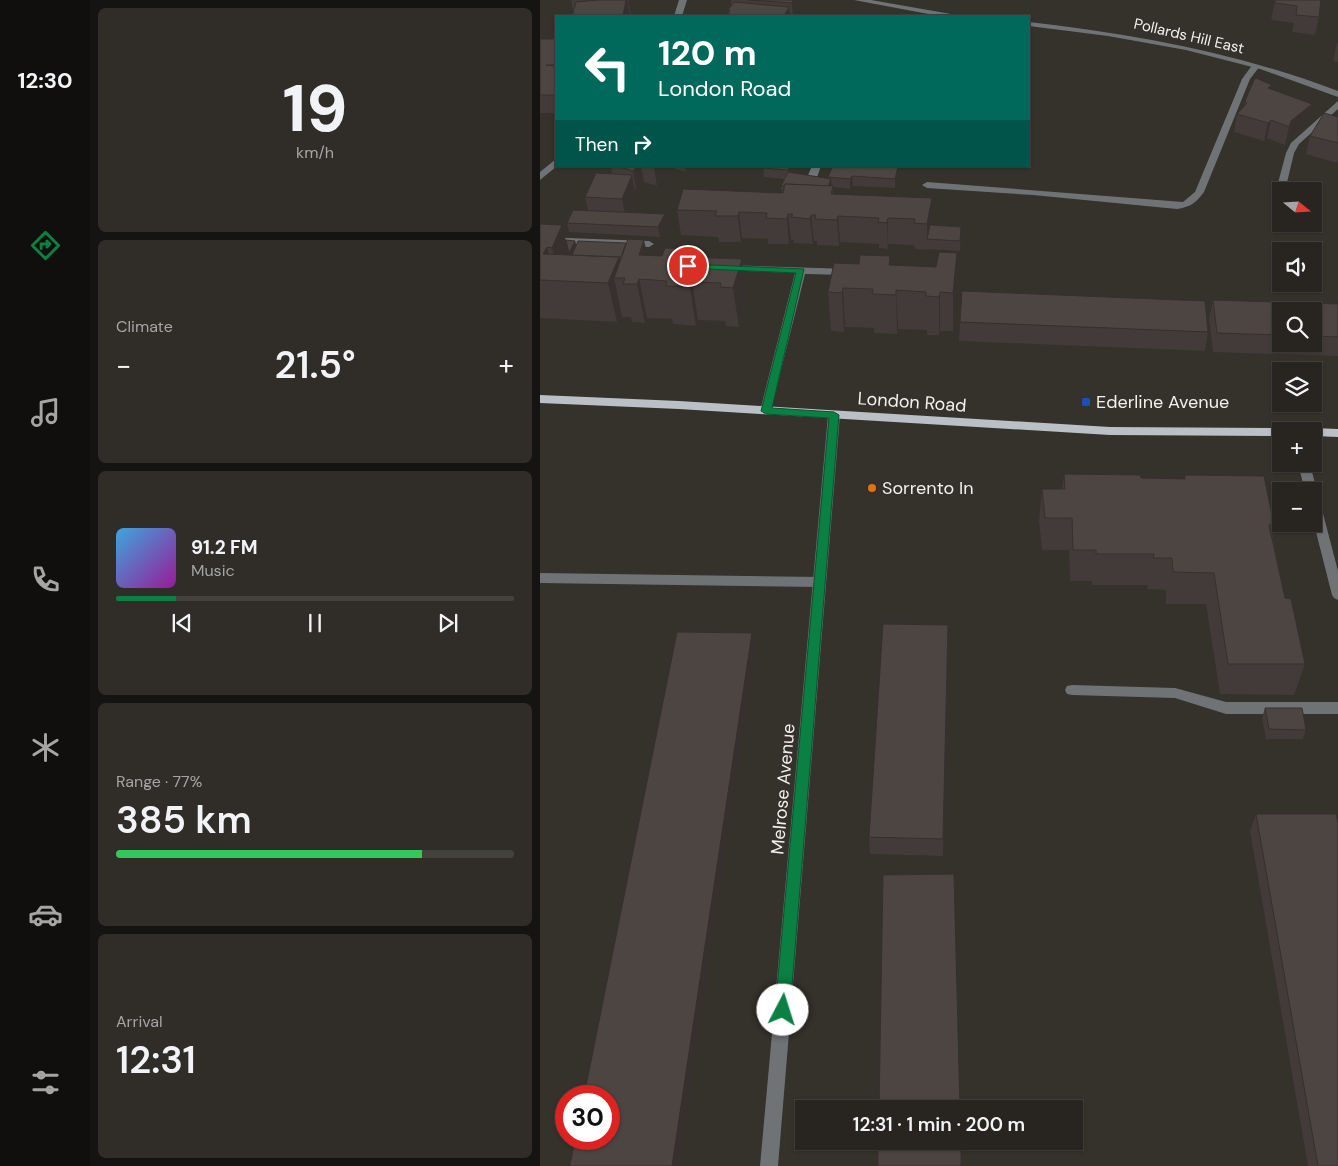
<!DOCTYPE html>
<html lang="en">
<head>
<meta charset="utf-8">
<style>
	:root { --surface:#282520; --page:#302d29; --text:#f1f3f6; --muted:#a5a5a5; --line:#44423e; --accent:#0b8043 }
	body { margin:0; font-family:"DM Sans",sans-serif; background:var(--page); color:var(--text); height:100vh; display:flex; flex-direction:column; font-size:19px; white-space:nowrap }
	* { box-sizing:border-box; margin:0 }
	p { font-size:16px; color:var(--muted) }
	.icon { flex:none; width:28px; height:28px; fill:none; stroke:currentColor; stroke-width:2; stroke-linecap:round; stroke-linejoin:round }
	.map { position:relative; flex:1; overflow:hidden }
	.side { display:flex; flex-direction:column; gap:8px; padding:8px; background:#161412; width:450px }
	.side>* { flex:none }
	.top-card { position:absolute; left:15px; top:15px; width:475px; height:152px; border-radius:0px; box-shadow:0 1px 4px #0004,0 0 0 1px var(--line); background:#00695c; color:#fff; overflow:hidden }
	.needle { width:32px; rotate:108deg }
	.buttons { position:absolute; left:732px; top:182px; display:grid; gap:10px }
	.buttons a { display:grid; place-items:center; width:50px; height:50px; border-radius:0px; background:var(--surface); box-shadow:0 1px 4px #0004,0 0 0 1px var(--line); font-size:25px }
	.speed { position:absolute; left:15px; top:1085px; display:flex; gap:10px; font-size:25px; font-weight:700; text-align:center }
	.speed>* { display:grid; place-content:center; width:65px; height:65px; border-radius:50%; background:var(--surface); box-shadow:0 1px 4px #0004,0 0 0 1px var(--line); line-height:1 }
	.speed .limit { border:8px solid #d22; background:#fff; color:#111 }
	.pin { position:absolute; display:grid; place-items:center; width:42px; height:42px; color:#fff; margin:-21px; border:2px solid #fff; border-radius:50%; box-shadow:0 1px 5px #0007 }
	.me { position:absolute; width:55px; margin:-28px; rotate:5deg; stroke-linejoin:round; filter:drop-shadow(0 0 4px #0008) }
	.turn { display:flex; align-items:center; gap:18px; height:105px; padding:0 20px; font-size:22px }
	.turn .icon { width:65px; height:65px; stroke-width:2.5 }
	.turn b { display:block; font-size:35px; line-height:42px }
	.then { display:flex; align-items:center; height:48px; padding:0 20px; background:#0003; gap:10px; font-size:19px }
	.big { font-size:38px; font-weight:600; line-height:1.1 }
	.side .tile { flex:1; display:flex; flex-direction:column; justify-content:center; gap:8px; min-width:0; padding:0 18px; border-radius:8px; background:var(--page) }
	.side .dial { align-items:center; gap:0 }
	.dial b { font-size:65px; line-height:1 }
	.song { display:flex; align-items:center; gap:15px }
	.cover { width:60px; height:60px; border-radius:8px; background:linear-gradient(135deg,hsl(200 70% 55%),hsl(300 70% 35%)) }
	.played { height:5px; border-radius:2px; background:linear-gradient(90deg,var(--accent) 15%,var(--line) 15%) }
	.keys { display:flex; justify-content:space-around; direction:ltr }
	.heat { display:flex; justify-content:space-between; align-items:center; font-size:28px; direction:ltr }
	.charge { height:8px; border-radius:4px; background:linear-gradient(90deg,#34c759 77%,var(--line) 0) }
	.trip { position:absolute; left:255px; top:1100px; width:288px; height:50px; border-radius:0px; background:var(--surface); box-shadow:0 1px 4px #0004,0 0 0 1px var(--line); font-weight:600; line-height:50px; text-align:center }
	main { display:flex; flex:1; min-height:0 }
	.tabs { display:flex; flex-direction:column; width:90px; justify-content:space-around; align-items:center; background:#100f0d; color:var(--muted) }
	.tabs .icon { width:35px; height:35px }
	.tabs .selected { color:var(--accent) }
	.tabs b { font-size:22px; color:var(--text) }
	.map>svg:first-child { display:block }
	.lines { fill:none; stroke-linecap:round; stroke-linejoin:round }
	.service { fill:#707376; fill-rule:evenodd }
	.minor { fill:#707376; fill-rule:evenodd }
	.trunk { fill:#bbc0c6; fill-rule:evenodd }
	.wall { fill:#423b39; fill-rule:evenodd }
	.shaded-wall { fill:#36302e }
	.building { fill:#4d4542; stroke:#36302e }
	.route { fill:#0b8043; stroke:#07532c }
	.transit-dot { fill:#1a4fb4; stroke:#35312b; stroke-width:2 }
	.food-dot { fill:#e8710a; stroke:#35312b; stroke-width:2 }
	.labels { text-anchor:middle; stroke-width:4.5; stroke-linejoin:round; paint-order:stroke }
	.far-street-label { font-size:15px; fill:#f2f0ec; stroke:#35312b }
	.street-label { font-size:18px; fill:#f2f0ec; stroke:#35312b }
	.poi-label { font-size:18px; fill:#f2f0ec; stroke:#35312b; text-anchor:start }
</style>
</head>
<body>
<main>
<nav class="tabs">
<b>12:30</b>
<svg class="icon selected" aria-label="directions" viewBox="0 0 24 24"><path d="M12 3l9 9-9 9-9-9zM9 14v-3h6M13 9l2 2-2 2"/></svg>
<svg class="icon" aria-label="music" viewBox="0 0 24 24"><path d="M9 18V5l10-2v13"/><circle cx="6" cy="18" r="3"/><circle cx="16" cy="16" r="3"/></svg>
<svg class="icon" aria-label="phone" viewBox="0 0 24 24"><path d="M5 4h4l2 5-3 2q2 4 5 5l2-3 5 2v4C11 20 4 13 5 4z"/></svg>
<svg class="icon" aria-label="climate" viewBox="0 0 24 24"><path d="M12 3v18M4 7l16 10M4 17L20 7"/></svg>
<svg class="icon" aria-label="car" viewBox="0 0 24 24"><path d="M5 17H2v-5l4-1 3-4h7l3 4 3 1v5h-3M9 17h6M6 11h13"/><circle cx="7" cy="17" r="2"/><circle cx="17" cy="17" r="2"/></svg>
<svg class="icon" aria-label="filters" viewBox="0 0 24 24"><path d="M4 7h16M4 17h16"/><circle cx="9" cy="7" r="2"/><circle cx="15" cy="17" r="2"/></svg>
</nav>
<section class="side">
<div class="tile dial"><b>19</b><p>km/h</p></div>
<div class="tile"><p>Climate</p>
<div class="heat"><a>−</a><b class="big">21.5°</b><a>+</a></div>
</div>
<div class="tile">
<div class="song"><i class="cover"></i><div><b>91.2 FM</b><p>Music</p></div></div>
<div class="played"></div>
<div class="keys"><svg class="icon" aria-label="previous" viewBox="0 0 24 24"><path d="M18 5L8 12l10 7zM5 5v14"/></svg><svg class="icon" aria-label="pause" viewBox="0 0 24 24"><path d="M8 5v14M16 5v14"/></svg><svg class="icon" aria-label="next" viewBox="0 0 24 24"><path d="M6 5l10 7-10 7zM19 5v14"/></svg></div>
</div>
<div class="tile"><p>Range · 77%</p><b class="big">385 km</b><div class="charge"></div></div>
<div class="tile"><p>Arrival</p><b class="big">12:31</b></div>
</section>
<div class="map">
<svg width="798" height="1166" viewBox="0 0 798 1166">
	<rect width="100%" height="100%" fill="#35312b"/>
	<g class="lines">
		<g class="service">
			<path d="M713,64L720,66L710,79L664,192C656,203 650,207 637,209L493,195L387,188L382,185L387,182L643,202L655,192L702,79Z"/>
			<path d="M798,101V109L759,144L754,153L745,191H741V200H736L734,198L746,153L751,143Z"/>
			<path d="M272,166H281L276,180L271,183L266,180Z"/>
			<path d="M0,237L109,241L114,244L109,247L0,243Z"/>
			<path d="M0,573L280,577L286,582L280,587L0,583Z"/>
			<path d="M532,685L635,688L686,702H798V714H686L635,698L532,695L527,694L525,690L527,686Z"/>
		</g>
		<g class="minor">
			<path d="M139,0H147L142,16H134Z"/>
			<path d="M314,0H331L411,14L415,16H399Z"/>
			<path d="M489,22C595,34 698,53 798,91V97L720,69L646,50L568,36L489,26Z"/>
			<path d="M16,159L17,166L0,180V172Z"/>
			<path d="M186,265L309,269L314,272L309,275L265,274L230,414L226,415L220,411L255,273L183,270L181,268Z"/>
			<path d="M294,411L300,415L238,1166H220L288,415Z"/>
			<path d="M758,464H770L777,491L775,494L774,491H765Z"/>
			<path d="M774,498L780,502L798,571V600L794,598L792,595L774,524Z"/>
		</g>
		<g class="trunk">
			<path d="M0,395L139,401L570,427L741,428L747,431H741V436L570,435L139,409L0,403Z"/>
			<path d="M774,428L798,429V437L774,436V431H768Z"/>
		</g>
	</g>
	<g class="wall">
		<path d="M31,0H95L91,14H90V16H32L33,11Z"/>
		<path d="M191,0H259L260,8L255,16H188V10L191,5Z"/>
		<path d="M735,0H781L779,17L775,35L752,32L754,23L731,20Z"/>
		<path d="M16,30V113H0V39H13Z"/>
		<path d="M798,42V62L793,61L797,43Z"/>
		<path d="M731,89L772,104L767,122L747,139L745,145L727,138L724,141L694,132L697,114L704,107L705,101Z"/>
		<path d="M798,117V161L797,163L766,154L770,136Z"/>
		<path d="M71,166H152L146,172L135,169L117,186L104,182L96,189L94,188L95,194L88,212L125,214L126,223L120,237L29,232L27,223L48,210L45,197L72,174Z"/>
		<path d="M255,166L252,173L288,179V177L358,166V175L355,188L313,186L310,189L293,187V194L392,225L421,227L420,251L387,249V250L375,249L374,245L348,244V249L339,248V244L300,242L299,246L277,245V241H274L273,244L254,243V240H251L249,244H228V239L202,238L201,242H179L178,237L141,235L137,210L242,193L241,186L244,179L224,177L223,168Z"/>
		<path d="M0,224L26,240L35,241L36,245L107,255L122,256L149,249L150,257L202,259L207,298L199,327L186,326L185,321L158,320L156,326L133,324L132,319L107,318L105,323L92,322L91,317H82L81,312L77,322L0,318Z"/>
		<path d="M417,253V291L413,331H400L399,335H387V330L358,329L357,334L334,333V328L305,327L304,332L291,331L288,292L319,264L350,256V265L396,267Z"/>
		<path d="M673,300L798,304V356L673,352L669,319ZM741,311H774V344H741Z"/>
		<path d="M420,322L668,332L665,351L419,341Z"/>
		<path d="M524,474L601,478L644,479L645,475L734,525L732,534L745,598L765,664L754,695L680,694L666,604H626V590L607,589L608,585H552V581H530L529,550H502L499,521L502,489H522Z"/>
		<path d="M408,625L403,856L330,854L329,837Z"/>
		<path d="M725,708L766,730L763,739H726L722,718Z"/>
		<path d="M716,814L798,1166H768L710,831Z"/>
	</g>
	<g class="shaded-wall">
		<path d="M86,0H87L90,16H83Z"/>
		<path d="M88,0H95L91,14Z"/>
		<path d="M253,0H259L260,8L255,16H253L252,3Z"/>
		<path d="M249,7L250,16H244Z"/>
		<path d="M772,104L767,122L747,139L745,145L749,127L751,121Z"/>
		<path d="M731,120L727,138L724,141L728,123Z"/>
		<path d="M98,166H101L104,182L96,189L93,171Z"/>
		<path d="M115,166H135V169L117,186L114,167Z"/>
		<path d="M145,166H152L146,172Z"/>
		<path d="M250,166H255L249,180L248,170Z"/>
		<path d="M358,166V175L355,188V179Z"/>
		<path d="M92,175L95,194L86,218L82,199Z"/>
		<path d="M312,176L313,186L310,189V179Z"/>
		<path d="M291,179L292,189L286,190Z"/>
		<path d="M392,198V224L389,239H387V250V224Z"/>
		<path d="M199,212L202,238L201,242L198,216Z"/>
		<path d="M125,214L126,223L120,237L118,227Z"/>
		<path d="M248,214L251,240L249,244L247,219Z"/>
		<path d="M271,215L274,241L273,244L270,219Z"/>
		<path d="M298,216L300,242L299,246L297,220Z"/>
		<path d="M348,218V249L347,223Z"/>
		<path d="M22,225L29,253L35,241L37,250L21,281L12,248Z"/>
		<path d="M104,240L112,278L95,268Z"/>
		<path d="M7,247L15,281L3,254Z"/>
		<path d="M149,249L154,282H152L158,320L156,326L150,287L146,257Z"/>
		<path d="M417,253V291L413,331V293Z"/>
		<path d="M79,257L84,278H74L81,312L77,322L68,283Z"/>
		<path d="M202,259L207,298L199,327L193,288Z"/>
		<path d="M99,279L107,318L105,323L97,284Z"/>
		<path d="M303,288L305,327L304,332L302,293Z"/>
		<path d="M356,290L358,329L357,334L356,295Z"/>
		<path d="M400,292V331L399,335V297Z"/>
		<path d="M212,633L215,651L139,1166H132Z"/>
	</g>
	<g class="building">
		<path d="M59,0H86L83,16H32L36,2Z"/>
		<path d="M208,0H253L252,3Z"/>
		<path d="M735,0H781L779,17L756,15L757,6L735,3Z"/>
		<path d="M194,2L249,7L244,16H188L190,10H188Z"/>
		<path d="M16,30V65H6L16,66V95H0V39H13Z"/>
		<path d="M716,78L732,85L728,88L772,104L751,121L749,127L731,120L728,123L697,114L707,103L705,101L714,80Z"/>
		<path d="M784,113L798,117V143L770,136Z"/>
		<path d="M77,166H98L93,171Z"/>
		<path d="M223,166H250L248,170L223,168Z"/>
		<path d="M293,166H358L355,179L312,176L310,179L288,177Z"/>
		<path d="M248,172L291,179L288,186L245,184V186H241Z"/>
		<path d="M56,173L92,175L82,199L45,197Z"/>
		<path d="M245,184L293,186L291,194L392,198L387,224L374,223L375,219L348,218L347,223L338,222L339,218L298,216L297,220L275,219L276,215H271L270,219L251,217L253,214H248L247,219L226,218L227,213L199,212L198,216H175L177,211L137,210L143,189L243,193Z"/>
		<path d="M33,210L125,214L118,227L27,223Z"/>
		<path d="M0,224L22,225L12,248L7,247L3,254L79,257L68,283L0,280Z"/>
		<path d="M390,225L421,227L420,241L387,239Z"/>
		<path d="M88,239L104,240L99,255L122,256L125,248L149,249L146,257L202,259L193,288L180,287L181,283L152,282L150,287L126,286L127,281L99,279L97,284H83L85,278H74Z"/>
		<path d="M26,240L35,241L29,253Z"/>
		<path d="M38,241L86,243L81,257L32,255Z"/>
		<path d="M399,252L417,253L413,293L400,292L399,297L386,296V292L356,290V295L332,294L333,289L303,288L302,293L288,292L294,263L319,264L320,255L350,256L349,265L396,267Z"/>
		<path d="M422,291L665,301L668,332L420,322Z"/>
		<path d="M673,300L798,304V337L774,336V311H741V335L677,333Z"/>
		<path d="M524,474L600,475L601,478L645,479V475L724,476L734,525H729L745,598L751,599L765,664H688L674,573L633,572L632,558H613L614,554H556V550H533L532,518H505L502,489H525Z"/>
		<path d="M343,624L408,625L403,839L329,837Z"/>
		<path d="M137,632L212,633L132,1166H30L35,1139H69V1096H44Z"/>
		<path d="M725,708H762L766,730L729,729Z"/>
		<path d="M716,814H796L798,823V1166H778Z"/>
		<path d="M414,874L420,1109H339L343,875Z"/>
		<rect x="338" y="1141" width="83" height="25"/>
	</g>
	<path class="route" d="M148,264L264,269L232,408L294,412L299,415L250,1010L248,1015L243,1017L237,1015L235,1010L289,418L226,414L221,411L256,273L145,268V265Z"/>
	<rect class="transit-dot" x="541" y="397" width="10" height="10" rx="2.5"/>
	<circle class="food-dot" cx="332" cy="488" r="5"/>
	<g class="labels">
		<g class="far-street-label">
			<text transform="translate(649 36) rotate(13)" y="5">Pollards Hill East</text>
		</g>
		<g class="street-label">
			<text transform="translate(372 402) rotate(4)" y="6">London Road</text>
			<text transform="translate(243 789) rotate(-85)" y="6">Melrose Avenue</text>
		</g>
		<g class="poi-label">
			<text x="556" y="408">Ederline Avenue</text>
			<text x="342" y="494">Sorrento In</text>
		</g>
	</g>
</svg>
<div class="buttons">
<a><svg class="needle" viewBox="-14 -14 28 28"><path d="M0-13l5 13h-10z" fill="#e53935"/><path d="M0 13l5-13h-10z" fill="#a5a5a5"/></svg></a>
<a><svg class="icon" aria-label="sound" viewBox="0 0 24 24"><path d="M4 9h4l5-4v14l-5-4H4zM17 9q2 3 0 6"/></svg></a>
<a><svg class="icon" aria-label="search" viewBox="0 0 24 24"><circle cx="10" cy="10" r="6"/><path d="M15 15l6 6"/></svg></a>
<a><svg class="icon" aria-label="layers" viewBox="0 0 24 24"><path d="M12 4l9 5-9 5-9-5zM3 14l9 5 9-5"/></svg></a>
<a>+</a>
<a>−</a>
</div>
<div class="speed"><div class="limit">30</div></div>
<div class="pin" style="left:148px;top:266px;background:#d93025"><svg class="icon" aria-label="arrive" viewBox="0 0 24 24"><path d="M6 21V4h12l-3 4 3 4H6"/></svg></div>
<svg class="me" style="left:243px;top:1010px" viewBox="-20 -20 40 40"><circle r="19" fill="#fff"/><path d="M0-13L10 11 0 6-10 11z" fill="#0b8043"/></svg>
<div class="trip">12:31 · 1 min · 200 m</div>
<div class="top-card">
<div class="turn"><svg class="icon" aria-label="left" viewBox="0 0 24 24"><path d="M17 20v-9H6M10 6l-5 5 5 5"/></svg><div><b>120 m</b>London Road</div></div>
<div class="then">Then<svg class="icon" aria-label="right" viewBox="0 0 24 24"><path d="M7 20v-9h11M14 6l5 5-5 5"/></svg></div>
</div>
</div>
</main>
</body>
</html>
